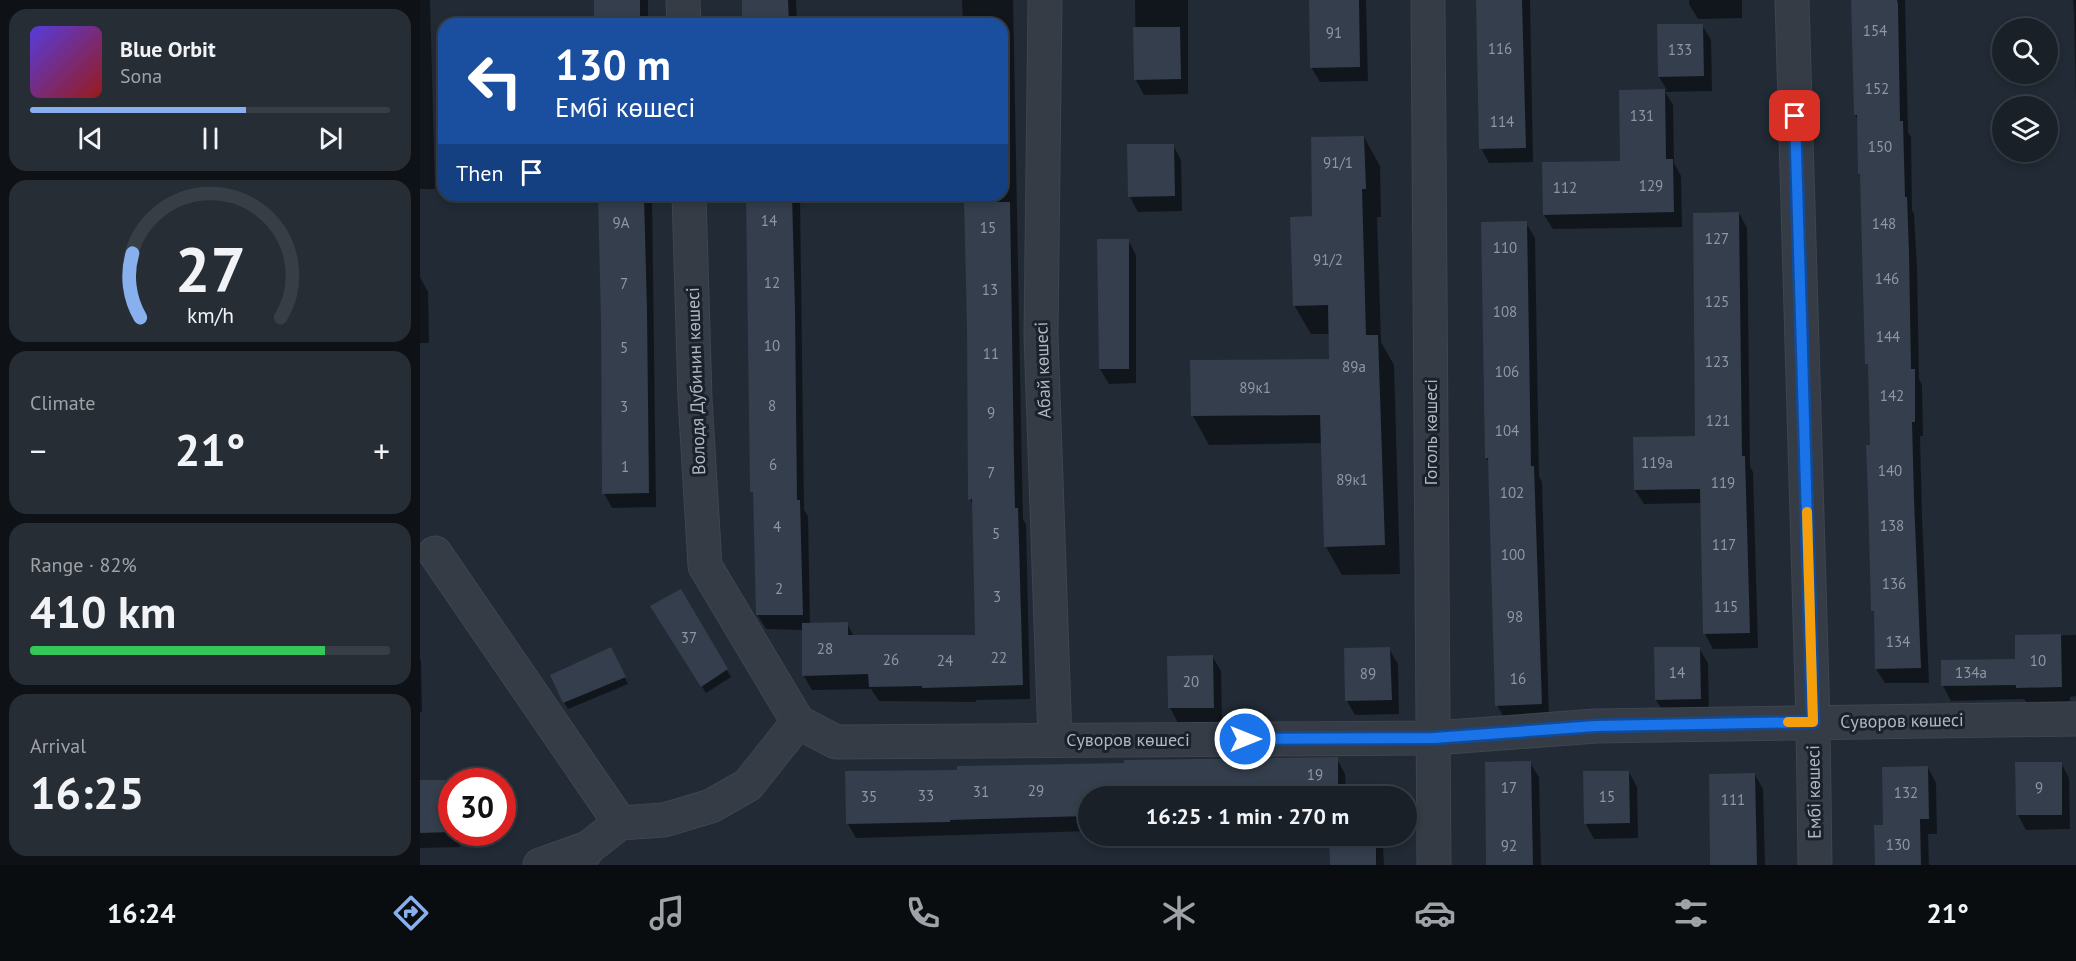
<!DOCTYPE html>
<html lang="en">
<head>
<meta charset="utf-8">
<style>
	:root { --surface:#192028; --page:#262d34; --text:#f1f3f6; --muted:#9fa3a8; --line:#373e45; --accent:#88b0ef }
	body { margin:0; font-family:"PT Sans",sans-serif; background:var(--page); color:var(--text); height:100vh; display:flex; flex-direction:column; font-size:22px; white-space:nowrap }
	* { box-sizing:border-box; margin:0 }
	p { font-size:20px; color:var(--muted) }
	.icon { flex:none; width:33px; height:33px; fill:none; stroke:currentColor; stroke-width:2; stroke-linecap:round; stroke-linejoin:round }
	.map { position:relative; flex:1; overflow:hidden }
	.side { display:flex; flex-direction:column; gap:9px; padding:9px; background:#0e1216; width:420px }
	.side>* { flex:none }
	.top-card { position:absolute; left:18px; top:18px; width:570px; height:183px; border-radius:18px; box-shadow:0 3px 9px #0003,0 0 0 2px var(--line); background:#1a4fa0; color:#fff; overflow:hidden }
	.buttons { position:absolute; left:1572px; top:18px; display:grid; gap:12px }
	.buttons a { display:grid; place-items:center; width:66px; height:66px; border-radius:50%; background:var(--surface); box-shadow:0 3px 9px #0003,0 0 0 2px var(--line); font-size:30px }
	.speed { position:absolute; left:18px; top:768px; display:flex; gap:12px; font-size:30px; font-weight:700; text-align:center }
	.speed>* { display:grid; place-content:center; width:78px; height:78px; border-radius:50%; background:var(--surface); box-shadow:0 3px 9px #0003,0 0 0 2px var(--line); line-height:1 }
	.speed .limit { border:9px solid #d22; background:#fff; color:#111 }
	.pin { position:absolute; display:grid; place-items:center; width:51px; height:51px; color:#fff; margin:-26px; border-radius:12px; box-shadow:0 3px 9px #0006 }
	.me { position:absolute; width:66px; margin:-33px; rotate:90deg; stroke-linejoin:round; filter:drop-shadow(0 0 4px #0008) }
	.turn { display:flex; align-items:center; gap:21px; height:126px; padding:0 18px; font-size:27px }
	.turn .icon { width:78px; height:78px; stroke-width:2.5 }
	.turn b { display:block; font-size:42px; line-height:51px }
	.then { display:flex; align-items:center; height:57px; padding:0 18px; background:#0003; gap:12px; font-size:22px }
	.big { font-size:45px; font-weight:700; line-height:1.1 }
	.side .tile { flex:1; display:flex; flex-direction:column; justify-content:center; gap:9px; min-width:0; padding:0 21px; border-radius:18px; background:var(--page) }
	.side .dial { align-items:center; gap:0 }
	.dial svg { height:156px; overflow:visible; fill:none; stroke:var(--line); stroke-width:7; stroke-linecap:round; text-anchor:middle }
	.dial text { fill:var(--text); stroke:none }
	.song { display:flex; align-items:center; gap:18px }
	.cover { width:72px; height:72px; border-radius:9px; background:linear-gradient(135deg,hsl(250 70% 55%),hsl(0 70% 35%)) }
	.played { height:6px; border-radius:3px; background:linear-gradient(90deg,var(--accent) 60%,var(--line) 60%) }
	.keys { display:flex; justify-content:space-around; direction:ltr }
	.heat { display:flex; justify-content:space-between; align-items:center; font-size:33px; direction:ltr }
	.charge { height:9px; border-radius:4px; background:linear-gradient(90deg,#34c759 82%,var(--line) 0) }
	.trip { position:absolute; left:658px; top:786px; width:339px; height:60px; border-radius:30px; background:var(--surface); box-shadow:0 3px 9px #0003,0 0 0 2px var(--line); font-weight:700; line-height:60px; text-align:center }
	.dock { display:flex; height:96px; justify-content:space-around; align-items:center; background:#0a0d10; color:var(--muted) }
	.dock .icon { width:42px; height:42px }
	.dock .current { color:var(--accent) }
	.dock b { font-size:27px; color:var(--text) }
	main { display:flex; flex:1; min-height:0 }
	.map>svg:first-child { display:block }
	.shadow { fill:#0007 }
	.building { fill:#343e4c }
	.lines { fill:none; stroke-linecap:round; stroke-linejoin:round }
	.minor-casing { stroke:#3e4550; stroke-width:35 }
	.minor { stroke:#353c46; stroke-width:33 }
	.route-casing { stroke:#114b97; stroke-width:15 }
	.route { stroke:#1a73e8; stroke-width:10 }
	.slow { stroke:#f59e0b; stroke-width:10 }
	.labels { text-anchor:middle; stroke-width:6; stroke-linejoin:round; paint-order:stroke }
	.number-label { font-size:15px; fill:#8e97a3 }
	.street-label { font-size:18px; fill:#afb7c3; stroke:#1a212a }
</style>
</head>
<body>
<main>
<section class="side">
<div class="tile">
<div class="song"><i class="cover"></i><div><b>Blue Orbit</b><p>Sona</p></div></div>
<div class="played"></div>
<div class="keys"><svg class="icon" aria-label="previous" viewBox="0 0 24 24"><path d="M18 5L8 12l10 7zM5 5v14"/></svg><svg class="icon" aria-label="pause" viewBox="0 0 24 24"><path d="M8 5v14M16 5v14"/></svg><svg class="icon" aria-label="next" viewBox="0 0 24 24"><path d="M6 5l10 7-10 7zM19 5v14"/></svg></div>
</div>
<div class="tile dial"><svg viewBox="0 0 100 80">
<path d="M14 69A42 42 0 1 1 86 69"/>
<path d="M14 69A42 42 0 0 1 10 36" stroke="#88b0ef"/>
<text x="50" y="56" font-size="32" font-weight="700">27</text>
<text x="50" y="72" font-size="11">km/h</text>
</svg></div>
<div class="tile"><p>Climate</p>
<div class="heat"><a>−</a><b class="big">21°</b><a>+</a></div>
</div>
<div class="tile"><p>Range · 82%</p><b class="big">410 km</b><div class="charge"></div></div>
<div class="tile"><p>Arrival</p><b class="big">16:25</b></div>
</section>
<div class="map">
<svg width="1656" height="865" viewBox="0 0 1656 865">
	<rect width="100%" height="100%" fill="#212a35"/>
	<g class="shadow">
		<path d="M0,0H10L15,189H0Z"/>
		<path d="M175,0H228V24H176Z"/>
		<path d="M323,0H376L377,24H324Z"/>
		<path d="M542,0H593L602,477L603,519L606,524L610,699L556,700V702L459,701L451,689L392,690L384,676L383,630L346,629L337,614L335,497L332,491L327,195H380L384,510L388,516L390,624H427L434,636H556L553,505L550,499L546,195H582V24H543Z"/>
		<path d="M715,0H768V94L724,95L716,80Z"/>
		<path d="M890,0H946L948,81L900,82L891,67Z"/>
		<path d="M1058,0H1110L1113,162L1069,163L1061,148Z"/>
		<path d="M1269,0H1322V18L1278,19L1269,4Z"/>
		<path d="M1432,0H1485L1488,132L1491,137L1492,210L1494,214L1497,268L1499,379L1502,385L1503,436H1500L1502,515L1509,683H1465L1456,669V615L1453,610L1450,369L1447,363L1442,178L1439,174L1438,120L1435,115Z"/>
		<path d="M1653,0H1656V99L1654,14Z"/>
		<path d="M1282,25L1291,40L1292,91L1245,92L1253,105L1254,163L1261,176L1262,227L1133,229L1124,215L1202,162L1200,91L1247,90L1239,77Z"/>
		<path d="M944,137L960,166L961,217H957L961,342L974,365L980,574L922,575L906,547L903,443L789,445L773,416L772,362L910,360V334H891L874,305L894,217Z"/>
		<path d="M753,145L761,160L762,211L718,212L710,197Z"/>
		<path d="M180,195H232L236,507L192,508L184,493Z"/>
		<path d="M1319,213L1327,228L1330,467L1333,472L1338,648L1293,649L1285,634L1281,503L1224,504L1215,490L1277,437Z"/>
		<path d="M1106,223L1115,238L1119,477L1122,482L1129,719L1085,720L1077,705L1070,463L1066,458Z"/>
		<path d="M708,240L716,255V383L689,384L680,369Z"/>
		<path d="M0,277L8,292L9,343H0Z"/>
		<path d="M260,591L311,677L286,693L232,607Z"/>
		<path d="M1656,635V696L1650,697V701L1606,702L1604,699L1531,701L1523,686L1597,660L1596,637Z"/>
		<path d="M1279,648L1288,663L1289,714L1245,715L1236,700L1235,649Z"/>
		<path d="M969,649L978,664L979,714L935,715L927,701Z"/>
		<path d="M194,656L208,684L148,709L144,702Z"/>
		<path d="M792,656L801,671L802,722L758,723L750,708Z"/>
		<path d="M0,659L1,661L2,712H0Z"/>
		<path d="M917,759L925,774L926,796H669V831L436,838L428,824L538,771Z"/>
		<path d="M1110,763L1119,777L1121,865H1069Z"/>
		<path d="M1641,763L1649,778L1650,829L1606,830L1598,815Z"/>
		<path d="M1508,768L1516,783L1517,834H1508L1509,865H1456Z"/>
		<path d="M1209,772L1217,787L1218,838L1174,839L1166,824Z"/>
		<path d="M1335,775L1343,789L1345,865H1293Z"/>
		<path d="M0,782H30L32,832H40V847L0,848Z"/>
		<path d="M911,836H957L963,847L964,865H911Z"/>
	</g>
	<g class="building">
		<rect x="174" y="0" width="46" height="24"/>
		<path d="M322,0H368L369,24H322Z"/>
		<path d="M889,0H939L940,67L890,68Z"/>
		<path d="M1056,0H1102L1106,148L1059,149Z"/>
		<path d="M1431,0H1477L1478,4L1480,121H1483L1485,197H1487L1489,252L1491,369H1495V422H1492L1494,499L1501,668L1455,669L1454,611H1451L1448,498L1446,445H1450L1448,364H1445L1440,174H1438L1437,115H1434Z"/>
		<path d="M1237,24H1283L1284,76L1238,77Z"/>
		<path d="M713,27H760L761,79L714,80Z"/>
		<path d="M1245,89L1246,159H1253L1254,212L1123,215L1122,162L1200,161L1199,90Z"/>
		<path d="M944,136L946,189H942L946,335H958L965,545L904,547L900,415L771,416L770,360L909,359L908,305L873,306L870,217L892,216L891,137Z"/>
		<path d="M707,144H754L755,196L708,197Z"/>
		<path d="M326,195H372L375,309L377,500H380L383,615H336L333,492H330Z"/>
		<path d="M178,196H224L227,310L229,493L182,494L181,322Z"/>
		<path d="M544,202H590L594,461L595,508H598L603,685L502,688V686L449,687L448,674L382,676V623L428,622V635H555L552,499L548,500L547,328Z"/>
		<path d="M1319,212L1322,456H1325L1330,633L1283,634L1280,489L1214,490L1213,437L1275,436L1273,213Z"/>
		<path d="M1107,221L1111,466H1114L1122,704L1075,706L1068,458H1065L1061,222Z"/>
		<path d="M677,239H709V369H679Z"/>
		<path d="M261,589L308,669L281,687L230,606Z"/>
		<path d="M1641,634L1642,687L1596,688V685L1521,686V660L1595,659V635Z"/>
		<path d="M191,647L206,677L143,703L130,675Z"/>
		<path d="M970,647L972,700L925,701L924,648Z"/>
		<path d="M1234,647H1280L1281,699L1235,700Z"/>
		<path d="M793,655L794,708H748L747,656Z"/>
		<path d="M918,757V796H669V816L530,820V822L426,824L425,771L537,770V766L704,763V760Z"/>
		<path d="M1111,761L1113,865H1066L1065,762Z"/>
		<path d="M1595,762H1642V815H1596Z"/>
		<path d="M1508,766L1509,819H1500L1501,865H1455L1454,825H1463L1462,767Z"/>
		<path d="M1163,771H1209L1210,823L1164,824Z"/>
		<path d="M1335,773L1337,865H1290L1289,774Z"/>
		<path d="M0,780H31L32,832L0,833Z"/>
		<path d="M909,836H956V865H910Z"/>
	</g>
	<g class="lines">
		<g class="minor-casing">
			<g id="minor">
				<path d="M263,0L264,24"/>
				<path d="M625,0L621,335L635,740"/>
				<path d="M1008,0L1014,865"/>
				<path d="M1372,0L1393,722L1395,865"/>
				<path d="M269,195L275,398L285,566L378,722L416,742L1014,738L1176,726L1656,719"/>
				<path d="M15,553L200,823"/>
				<path d="M120,865L168,848"/>
				<path d="M157,865L168,848L200,823L244,820L291,806L328,785L378,722"/>
			</g>
		</g>
		<use href="#minor" class="minor"/>
	</g>
	<g class="lines">
		<g class="route-casing">
			<path id="route" d="M825,739L1014,738L1176,726L1393,722L1375,116"/>
		</g>
		<use href="#route" class="route"/>
		<path class="slow" d="M1368,722H1393L1387,512"/>
	</g>
	<g class="labels">
		<g class="number-label">
			<text x="1455" y="36">154</text>
			<text x="914" y="38">91</text>
			<text x="1080" y="54">116</text>
			<text x="1260" y="55">133</text>
			<text x="1457" y="94">152</text>
			<text x="1222" y="121">131</text>
			<text x="1082" y="127">114</text>
			<text x="1460" y="152">150</text>
			<text x="918" y="168">91/1</text>
			<text x="1231" y="191">129</text>
			<text x="1145" y="193">112</text>
			<text x="349" y="226">14</text>
			<text x="201" y="228">9А</text>
			<text x="1464" y="229">148</text>
			<text x="568" y="233">15</text>
			<text x="1297" y="244">127</text>
			<text x="1085" y="253">110</text>
			<text x="908" y="265">91/2</text>
			<text x="1467" y="284">146</text>
			<text x="352" y="288">12</text>
			<text x="204" y="289">7</text>
			<text x="570" y="295">13</text>
			<text x="1297" y="307">125</text>
			<text x="1085" y="317">108</text>
			<text x="1468" y="342">144</text>
			<text x="352" y="351">10</text>
			<text x="204" y="353">5</text>
			<text x="571" y="359">11</text>
			<text x="1297" y="367">123</text>
			<text x="934" y="372">89а</text>
			<text x="1087" y="377">106</text>
			<text x="835" y="393">89к1</text>
			<text x="1472" y="401">142</text>
			<text x="352" y="411">8</text>
			<text x="204" y="412">3</text>
			<text x="571" y="418">9</text>
			<text x="1298" y="426">121</text>
			<text x="1087" y="436">104</text>
			<text x="1237" y="468">119а</text>
			<text x="353" y="470">6</text>
			<text x="205" y="472">1</text>
			<text x="1470" y="476">140</text>
			<text x="571" y="478">7</text>
			<text x="932" y="485">89к1</text>
			<text x="1303" y="488">119</text>
			<text x="1092" y="498">102</text>
			<text x="1472" y="531">138</text>
			<text x="357" y="532">4</text>
			<text x="576" y="539">5</text>
			<text x="1304" y="550">117</text>
			<text x="1093" y="560">100</text>
			<text x="1474" y="589">136</text>
			<text x="359" y="594">2</text>
			<text x="577" y="602">3</text>
			<text x="1306" y="612">115</text>
			<text x="1095" y="622">98</text>
			<text x="269" y="643">37</text>
			<text x="1478" y="647">134</text>
			<text x="405" y="654">28</text>
			<text x="579" y="663">22</text>
			<text x="471" y="665">26</text>
			<text x="525" y="666">24</text>
			<text x="1618" y="666">10</text>
			<text x="1257" y="678">14</text>
			<text x="1551" y="678">134а</text>
			<text x="948" y="679">89</text>
			<text x="1098" y="684">16</text>
			<text x="771" y="687">20</text>
			<text x="895" y="780">19</text>
			<text x="1089" y="793">17</text>
			<text x="1619" y="793">9</text>
			<text x="616" y="796">29</text>
			<text x="561" y="797">31</text>
			<text x="1486" y="798">132</text>
			<text x="506" y="801">33</text>
			<text x="449" y="802">35</text>
			<text x="1187" y="802">15</text>
			<text x="1313" y="805">111</text>
			<text x="1478" y="850">130</text>
			<text x="1089" y="851">92</text>
		</g>
		<g class="street-label">
			<text transform="translate(623 370) rotate(-92)" y="6">Абай көшесі</text>
			<text transform="translate(276 381) rotate(-92)" y="6">Володя Дубинин көшесі</text>
			<text transform="translate(1011 432) rotate(-90)" y="6">Гоголь көшесі</text>
			<text transform="translate(1482 721) rotate(-1)" y="6">Суворов көшесі</text>
			<text x="708" y="746">Суворов көшесі</text>
			<text transform="translate(1394 792) rotate(-91)" y="6">Ембі көшесі</text>
		</g>
	</g>
</svg>
<div class="buttons">
<a><svg class="icon" aria-label="search" viewBox="0 0 24 24"><circle cx="10" cy="10" r="6"/><path d="M15 15l6 6"/></svg></a>
<a><svg class="icon" aria-label="layers" viewBox="0 0 24 24"><path d="M12 4l9 5-9 5-9-5zM3 14l9 5 9-5"/></svg></a>
</div>
<div class="speed"><div class="limit">30</div></div>
<div class="pin" style="left:1375px;top:116px;background:#d93025"><svg class="icon" aria-label="arrive" viewBox="0 0 24 24"><path d="M6 21V4h12l-3 4 3 4H6"/></svg></div>
<svg class="me" style="left:825px;top:739px" viewBox="-20 -20 40 40"><circle r="17" fill="#1a73e8" stroke="#fff" stroke-width="3"/><path d="M0-11L8 9 0 5-8 9z" fill="#fff"/></svg>
<div class="trip">16:25 · 1 min · 270 m</div>
<div class="top-card">
<div class="turn"><svg class="icon" aria-label="left" viewBox="0 0 24 24"><path d="M17 20v-9H6M10 6l-5 5 5 5"/></svg><div><b>130 m</b>Ембі көшесі</div></div>
<div class="then">Then<svg class="icon" aria-label="arrive" viewBox="0 0 24 24"><path d="M6 21V4h12l-3 4 3 4H6"/></svg></div>
</div>
</div>
</main>
<nav class="dock">
<b>16:24</b>
<svg class="icon current" aria-label="directions" viewBox="0 0 24 24"><path d="M12 3l9 9-9 9-9-9zM9 14v-3h6M13 9l2 2-2 2"/></svg>
<svg class="icon" aria-label="music" viewBox="0 0 24 24"><path d="M9 18V5l10-2v13"/><circle cx="6" cy="18" r="3"/><circle cx="16" cy="16" r="3"/></svg>
<svg class="icon" aria-label="phone" viewBox="0 0 24 24"><path d="M5 4h4l2 5-3 2q2 4 5 5l2-3 5 2v4C11 20 4 13 5 4z"/></svg>
<svg class="icon" aria-label="climate" viewBox="0 0 24 24"><path d="M12 3v18M4 7l16 10M4 17L20 7"/></svg>
<svg class="icon" aria-label="car" viewBox="0 0 24 24"><path d="M5 17H2v-5l4-1 3-4h7l3 4 3 1v5h-3M9 17h6M6 11h13"/><circle cx="7" cy="17" r="2"/><circle cx="17" cy="17" r="2"/></svg>
<svg class="icon" aria-label="filters" viewBox="0 0 24 24"><path d="M4 7h16M4 17h16"/><circle cx="9" cy="7" r="2"/><circle cx="15" cy="17" r="2"/></svg>
<b>21°</b>
</nav>
</body>
</html>
